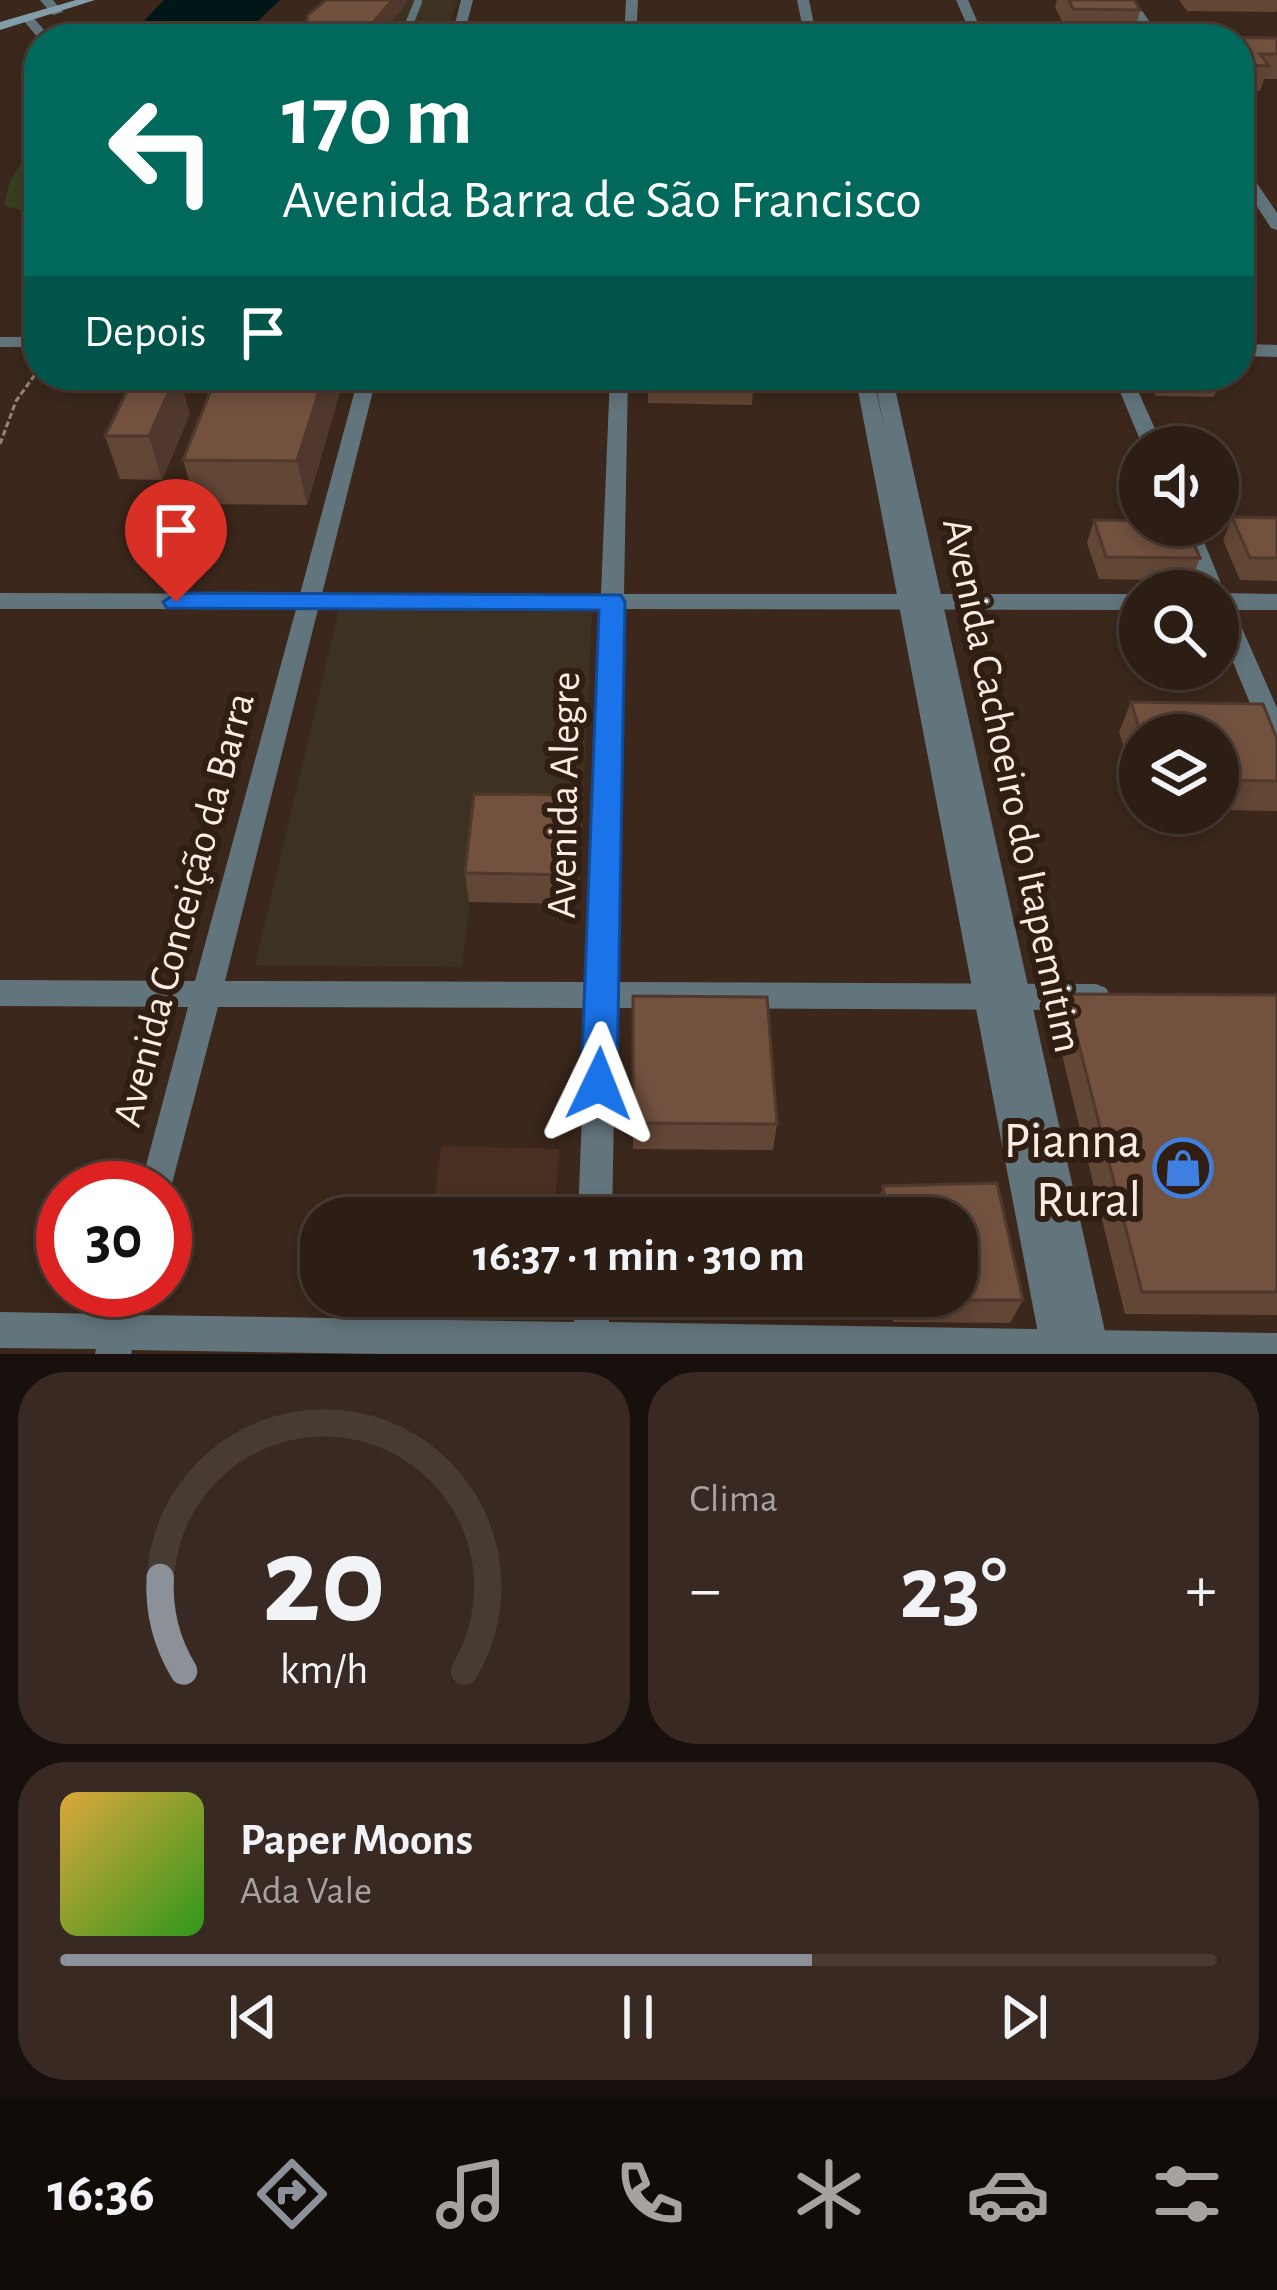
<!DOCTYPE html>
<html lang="pt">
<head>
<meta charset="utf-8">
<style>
	:root { --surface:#2c1d15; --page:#382a22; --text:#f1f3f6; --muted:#a6a2a0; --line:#483b34; --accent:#8c9099 }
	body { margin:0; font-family:"Alegreya Sans",sans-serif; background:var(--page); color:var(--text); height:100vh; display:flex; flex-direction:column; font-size:45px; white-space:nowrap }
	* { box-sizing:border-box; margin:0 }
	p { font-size:39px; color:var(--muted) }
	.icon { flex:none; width:66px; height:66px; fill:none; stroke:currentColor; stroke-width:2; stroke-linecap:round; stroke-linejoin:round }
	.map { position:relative; height:1354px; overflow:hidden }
	.drawer { display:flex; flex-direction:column; gap:18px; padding:18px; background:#18100c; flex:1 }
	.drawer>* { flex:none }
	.top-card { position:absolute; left:24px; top:24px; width:1230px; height:366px; border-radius:48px; box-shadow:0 6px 18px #0003,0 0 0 3px var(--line); background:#00695c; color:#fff; overflow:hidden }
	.fabs { position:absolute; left:1119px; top:426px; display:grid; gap:24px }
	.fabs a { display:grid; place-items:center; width:120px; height:120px; border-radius:50%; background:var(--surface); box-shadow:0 6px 18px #0003,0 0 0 3px var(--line); font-size:60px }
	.speed { position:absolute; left:36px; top:1161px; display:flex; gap:24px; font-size:60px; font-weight:700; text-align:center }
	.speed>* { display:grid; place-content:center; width:156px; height:156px; border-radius:50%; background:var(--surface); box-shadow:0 6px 18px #0003,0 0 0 3px var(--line); line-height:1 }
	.speed .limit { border:18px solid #d22; background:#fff; color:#111 }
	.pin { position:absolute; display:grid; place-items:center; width:102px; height:102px; color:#fff; margin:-123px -51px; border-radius:50% 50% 50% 0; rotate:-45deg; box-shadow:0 0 12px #0007 }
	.pin .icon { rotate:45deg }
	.me { position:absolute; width:132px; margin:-66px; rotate:2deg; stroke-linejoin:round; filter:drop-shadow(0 0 9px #0008) }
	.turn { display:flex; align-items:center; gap:42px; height:252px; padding:0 60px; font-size:54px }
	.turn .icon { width:156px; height:156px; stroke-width:2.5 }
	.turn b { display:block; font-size:84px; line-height:102px }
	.then { display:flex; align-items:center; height:114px; padding:0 60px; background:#0003; gap:24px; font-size:45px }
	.big { font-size:90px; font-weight:700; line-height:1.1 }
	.drawer .widget { flex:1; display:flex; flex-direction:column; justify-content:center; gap:18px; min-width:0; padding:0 42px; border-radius:48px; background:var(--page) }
	.drawer .dial { align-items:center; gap:0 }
	.dial svg { height:312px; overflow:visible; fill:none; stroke:var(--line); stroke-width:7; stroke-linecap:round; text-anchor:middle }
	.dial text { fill:var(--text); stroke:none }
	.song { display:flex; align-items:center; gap:36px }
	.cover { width:144px; height:144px; border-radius:18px; background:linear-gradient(135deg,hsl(40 70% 55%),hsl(110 70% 35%)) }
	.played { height:12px; border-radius:6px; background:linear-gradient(90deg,var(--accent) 65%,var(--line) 65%) }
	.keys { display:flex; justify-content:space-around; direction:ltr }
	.heat { display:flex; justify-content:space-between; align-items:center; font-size:66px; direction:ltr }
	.drawer .tiles { flex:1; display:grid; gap:18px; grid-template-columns:1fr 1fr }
	.widget:last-child { grid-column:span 2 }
	.trip { position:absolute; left:300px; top:1197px; width:678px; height:120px; border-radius:48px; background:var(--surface); box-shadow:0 6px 18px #0003,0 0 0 3px var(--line); font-weight:700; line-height:120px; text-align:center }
	.menu { display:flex; height:192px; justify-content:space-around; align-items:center; background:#120c08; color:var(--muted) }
	.menu .icon { width:84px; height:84px }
	.menu .active { color:var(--accent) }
	.menu b { font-size:54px; color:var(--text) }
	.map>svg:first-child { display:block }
	.built { fill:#492f21 }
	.industrial { fill:#3d3222 }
	.green { fill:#364020 }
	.water { fill:#001718 }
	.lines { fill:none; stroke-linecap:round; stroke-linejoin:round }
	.path { stroke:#94847b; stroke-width:3; stroke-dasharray:6 3; stroke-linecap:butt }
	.service { stroke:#63757c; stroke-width:8 }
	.minor { fill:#63757c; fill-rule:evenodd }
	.tertiary { fill:#63757c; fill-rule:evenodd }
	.secondary { fill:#829fa9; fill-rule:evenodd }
	.wall { fill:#624636 }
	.shaded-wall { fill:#50392c }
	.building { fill:#72513f; stroke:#50392c; stroke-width:3 }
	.route { fill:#1a73e8; stroke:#114b97; stroke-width:3 }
	.labels { text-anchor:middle; stroke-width:12; stroke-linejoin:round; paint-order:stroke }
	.street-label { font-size:42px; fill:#f9ece5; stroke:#301e13 }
	.near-poi-label { font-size:51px; fill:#f9ece5; stroke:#301e13; text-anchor:end }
</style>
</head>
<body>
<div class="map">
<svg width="1277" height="1354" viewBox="0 0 1277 1354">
	<rect width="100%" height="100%" fill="#3b271c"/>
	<path class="built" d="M441,1146L559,1149L554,1218H432Z"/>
	<g class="industrial">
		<path d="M369,0H457L444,39H310Z"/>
		<path d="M339,610L592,612L582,825L478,824L462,967L255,965Z"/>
	</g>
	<path class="green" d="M39,147V215L5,206C6,180 20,162 39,147Z"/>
	<path class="water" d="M164,0H280L239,39H127Z"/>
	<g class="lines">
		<path class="path" d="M0,444L16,401L39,369"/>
		<path class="service" d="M403,39L418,2"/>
		<g class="minor">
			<path d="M40,0H53L63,12L53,15Z"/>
			<path d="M461,0H473L463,39H451Z"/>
			<path d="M626,0H638L636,39H624Z"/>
			<path d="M956,0H968L985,39H973Z"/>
			<path d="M1123,0H1135L1161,39H1149Z"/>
			<path d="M29,16L33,17L52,39H39L23,20Z"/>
			<path d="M1239,162L1244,164L1277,213V230L1271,228L1239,179Z"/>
			<rect x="0" y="337" width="39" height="10"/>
			<path d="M1239,344L1277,345V357L1239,356Z"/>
			<path d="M359,375H377L322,594H601L610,375H628L624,594H1140V610L624,609L616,982L1096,984L1106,988L1111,997L1106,1006L1096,1010L616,1008L612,1218H578L586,1008L218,1007L168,1199L165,1188H140L188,1007L0,1006V980L195,981L296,609H0V593L300,594ZM318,609H601L587,982L225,981Z"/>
			<path d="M1113,375H1131L1163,447H1143Z"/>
			<path d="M1175,525H1197L1225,593L1277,594V610H1234L1277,708V746L1268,744L1264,737L1218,626V591H1204Z"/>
			<path d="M112,1290H146L140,1315L574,1322L575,1296H609V1322L1277,1333V1354H384L132,1350L131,1354H95L96,1349L0,1348V1312L105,1314Z"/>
		</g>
		<g class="tertiary">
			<path d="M797,0H809L817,39H805Z"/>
			<path d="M855,375H873L884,427L874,375H892L1110,1354H1042Z"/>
		</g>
		<path class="secondary" d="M76,0H95L0,30V22Z"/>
	</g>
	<g class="wall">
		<path d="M326,0H407V2L377,39H307L305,27Z"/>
		<path d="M1057,0H1134L1140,10L1134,34L1068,33L1055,7Z"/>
		<path d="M1179,0H1277V10L1276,12L1187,11Z"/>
		<path d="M1196,37L1277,38V79H1264L1260,91H1239V39H1196Z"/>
		<path d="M135,375H345L307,505L196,504L183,460L216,378H179L190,414L162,480L120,479L105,436Z"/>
		<path d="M648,375H754L752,405L648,403Z"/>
		<path d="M1147,375H1222L1214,397L1156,396Z"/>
		<path d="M1232,517L1277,518V581L1240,580L1223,540Z"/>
		<path d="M1094,520L1200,558L1191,581L1099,579L1087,543Z"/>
		<path d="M1131,702L1277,739V811L1218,810V735H1140V802L1119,732Z"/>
		<path d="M582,825L578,904L469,902L465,873Z"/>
		<path d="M1066,994L1277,995V1315L1125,1314L1054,1022Z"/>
		<path d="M633,996L777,1124L773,1150L633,1149Z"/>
		<path d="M997,1183L1023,1300L1010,1323L893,1322L888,1296H957V1218H876L875,1211L883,1186Z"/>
		<path d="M549,1296L547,1317L419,1315L414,1298Z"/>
	</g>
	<g class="shaded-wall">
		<path d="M392,0H407V2L377,39H367L366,31Z"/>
		<path d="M176,375H178L190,414L162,480L149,436Z"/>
		<path d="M324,375H345L307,505L297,461Z"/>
		<path d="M580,795L582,825L578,904L576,875Z"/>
	</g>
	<g class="building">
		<path d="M326,0H392L366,31L305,27L308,15Z"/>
		<path d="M1069,0H1134L1140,10L1073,9Z"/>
		<rect x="650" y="35" width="66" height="4"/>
		<path d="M1196,37L1277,38V54H1260L1269,66L1239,65V39H1198Z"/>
		<path d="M135,375H176L149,436H105Z"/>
		<path d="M217,375H324L297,461L183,460Z"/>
		<path d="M1232,517L1277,518V558H1250Z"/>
		<path d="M1094,520L1140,521V525H1186L1200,558L1106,557Z"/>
		<path d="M1131,702L1263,704L1277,739V781L1218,780V735H1141Z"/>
		<path d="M474,794L580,795L576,875L465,873Z"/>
		<path d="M1066,994L1277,995V1292H1142Z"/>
		<path d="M633,996L767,997L777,1124L633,1123Z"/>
		<path d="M997,1183L1023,1300H901V1296H957V1218H888L883,1186Z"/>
		<path d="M425,1212L551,1216L550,1218H424Z"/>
		<path d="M414,1296H545V1300L414,1298Z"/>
	</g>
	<path class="route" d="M176,593L621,595L625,602L617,1084L612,1096L599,1101L587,1096L581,1084L599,610L167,608L163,602Z"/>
	<defs>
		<g id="shop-ring" transform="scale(3)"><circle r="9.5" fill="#301e13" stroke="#3f7fe0" stroke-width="1.5"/><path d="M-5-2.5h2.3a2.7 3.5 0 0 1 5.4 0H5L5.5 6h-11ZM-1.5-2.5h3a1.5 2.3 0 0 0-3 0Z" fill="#3f7fe0"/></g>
	</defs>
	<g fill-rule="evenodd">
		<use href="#shop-ring" x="1183" y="1168"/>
	</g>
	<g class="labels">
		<g class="street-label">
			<text transform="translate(1014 785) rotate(78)" y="15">Avenida Cachoeiro do Itapemitim</text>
			<text transform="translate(562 795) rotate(-89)" y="15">Avenida Alegre</text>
			<text transform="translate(182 909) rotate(-75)" y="15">Avenida Conceição da Barra</text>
		</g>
		<g class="near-poi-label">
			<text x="1141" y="1157">Pianna<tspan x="1141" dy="59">Rural</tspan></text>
		</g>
	</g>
</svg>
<div class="fabs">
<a><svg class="icon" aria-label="sound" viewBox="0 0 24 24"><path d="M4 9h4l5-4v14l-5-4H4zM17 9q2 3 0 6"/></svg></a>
<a><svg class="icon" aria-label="search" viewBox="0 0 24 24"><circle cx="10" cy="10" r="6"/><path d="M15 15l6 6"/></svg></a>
<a><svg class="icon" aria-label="layers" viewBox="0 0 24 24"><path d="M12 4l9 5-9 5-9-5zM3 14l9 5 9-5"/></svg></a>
</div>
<div class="speed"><div class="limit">30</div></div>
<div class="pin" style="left:176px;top:602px;background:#d93025"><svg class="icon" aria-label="arrive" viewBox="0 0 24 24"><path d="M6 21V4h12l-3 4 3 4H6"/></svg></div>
<svg class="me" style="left:599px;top:1084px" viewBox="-20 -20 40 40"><path d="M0-17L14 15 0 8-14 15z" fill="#1a73e8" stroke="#fff" stroke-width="4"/></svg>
<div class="trip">16:37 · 1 min · 310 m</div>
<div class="top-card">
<div class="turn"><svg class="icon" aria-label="left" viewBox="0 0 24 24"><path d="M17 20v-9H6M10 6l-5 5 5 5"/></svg><div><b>170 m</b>Avenida Barra de São Francisco</div></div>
<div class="then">Depois<svg class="icon" aria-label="arrive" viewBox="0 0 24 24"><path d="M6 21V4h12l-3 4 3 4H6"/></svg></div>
</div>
</div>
<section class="drawer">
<div class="tiles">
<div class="widget dial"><svg viewBox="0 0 100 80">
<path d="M14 69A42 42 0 1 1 86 69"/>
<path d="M14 69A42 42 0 0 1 8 45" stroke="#8c9099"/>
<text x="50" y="56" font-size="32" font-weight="700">20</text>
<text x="50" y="72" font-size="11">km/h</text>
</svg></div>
<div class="widget"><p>Clima</p>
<div class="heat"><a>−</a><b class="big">23°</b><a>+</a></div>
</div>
<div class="widget">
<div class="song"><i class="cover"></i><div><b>Paper Moons</b><p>Ada Vale</p></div></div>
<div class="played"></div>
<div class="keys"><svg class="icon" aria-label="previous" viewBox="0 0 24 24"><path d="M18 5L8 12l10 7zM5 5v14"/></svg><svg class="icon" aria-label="pause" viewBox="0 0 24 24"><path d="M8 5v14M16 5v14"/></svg><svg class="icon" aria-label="next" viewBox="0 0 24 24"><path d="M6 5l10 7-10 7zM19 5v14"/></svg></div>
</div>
</div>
</section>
<nav class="menu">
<b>16:36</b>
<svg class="icon active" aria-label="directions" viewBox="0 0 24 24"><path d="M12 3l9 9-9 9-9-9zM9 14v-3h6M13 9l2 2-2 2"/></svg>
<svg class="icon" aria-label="music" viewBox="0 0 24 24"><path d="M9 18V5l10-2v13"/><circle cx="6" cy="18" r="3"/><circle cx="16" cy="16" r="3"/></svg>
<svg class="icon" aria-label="phone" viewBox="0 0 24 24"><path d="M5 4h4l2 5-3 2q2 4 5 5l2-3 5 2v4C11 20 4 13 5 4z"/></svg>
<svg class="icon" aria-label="climate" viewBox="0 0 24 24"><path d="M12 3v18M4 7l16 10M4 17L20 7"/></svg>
<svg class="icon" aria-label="car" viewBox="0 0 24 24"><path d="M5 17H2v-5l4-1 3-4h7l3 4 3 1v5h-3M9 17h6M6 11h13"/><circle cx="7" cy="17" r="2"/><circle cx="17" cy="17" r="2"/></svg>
<svg class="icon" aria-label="filters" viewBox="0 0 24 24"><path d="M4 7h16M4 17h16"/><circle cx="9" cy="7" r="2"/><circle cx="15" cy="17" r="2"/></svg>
</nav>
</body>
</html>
